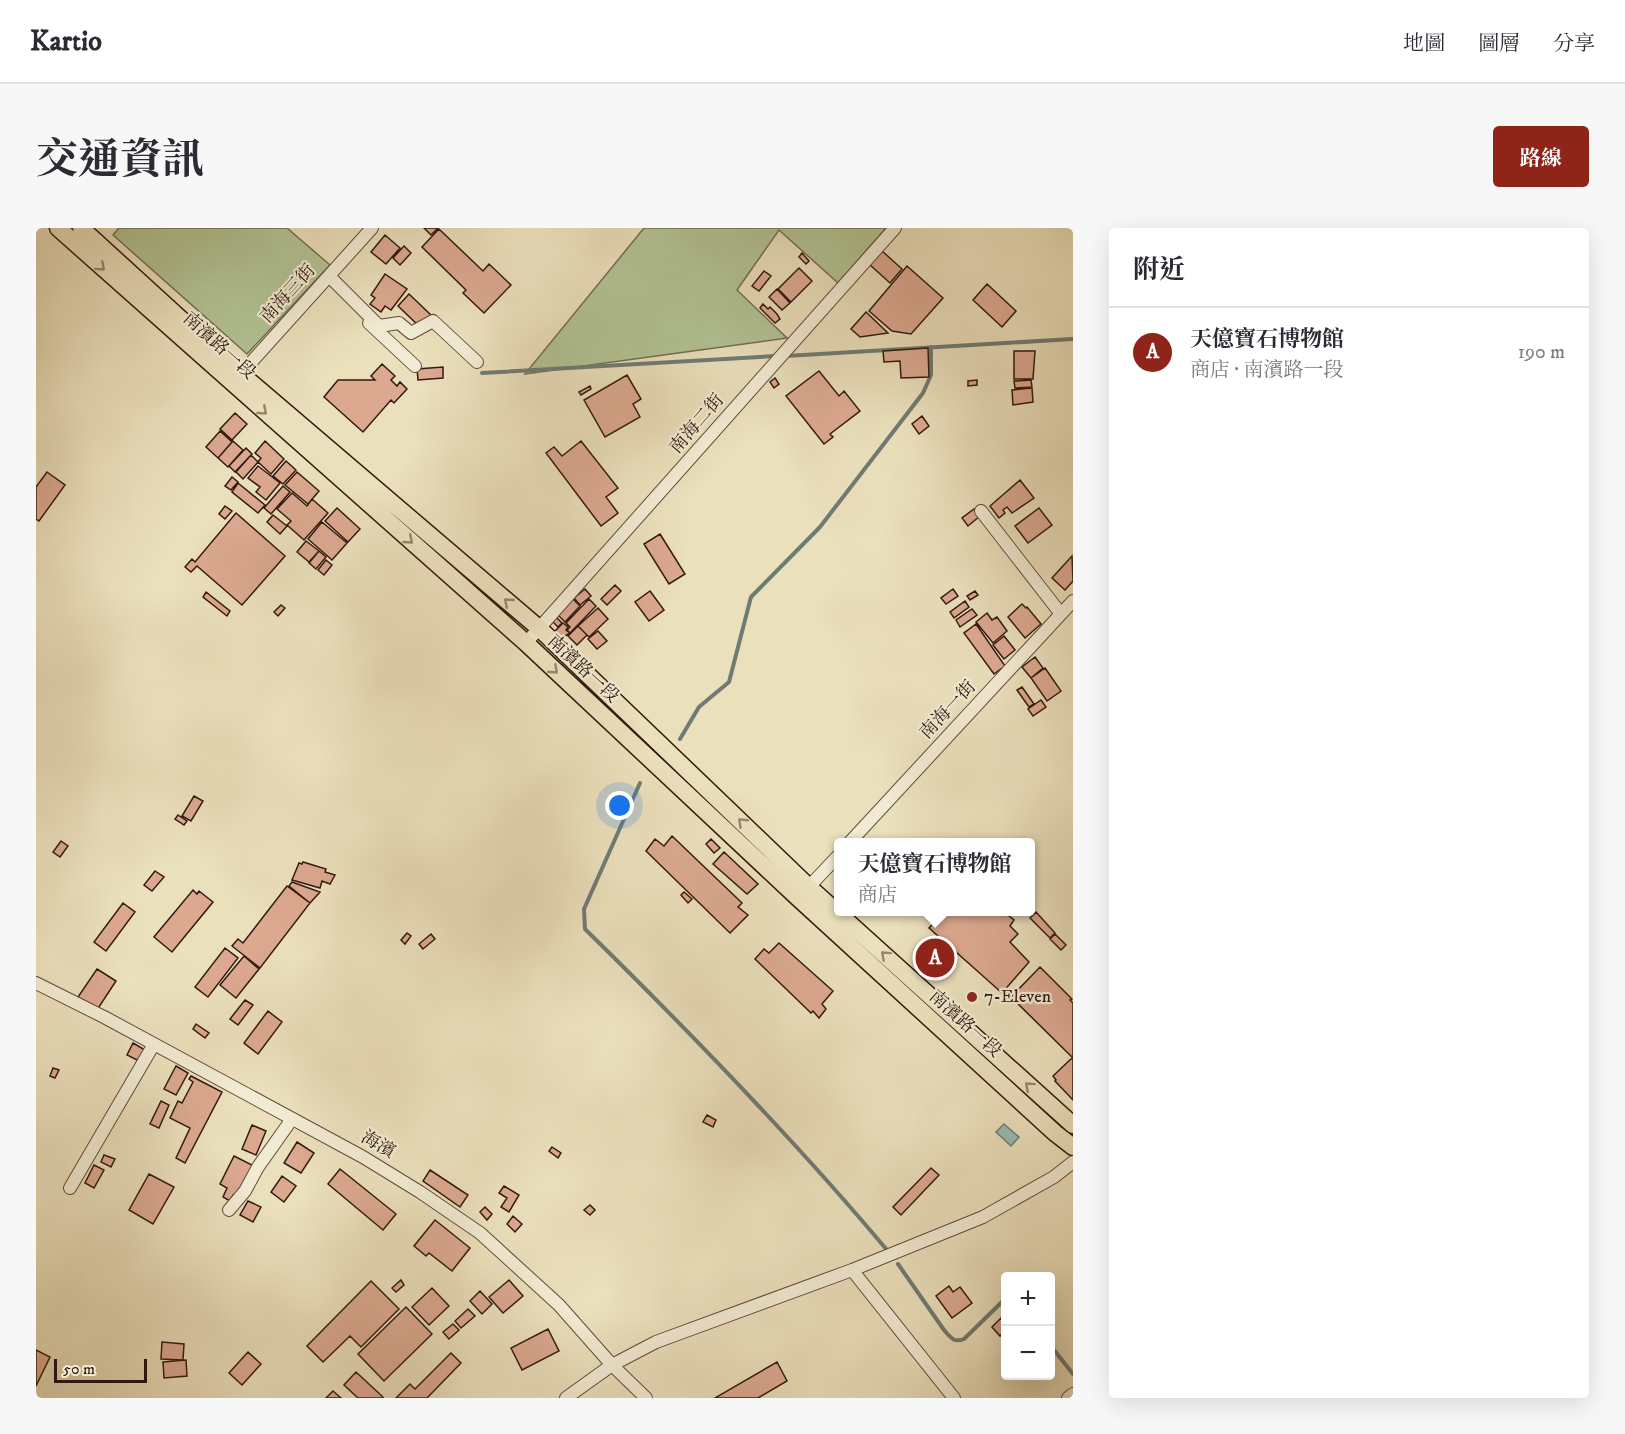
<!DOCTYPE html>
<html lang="zh-TW">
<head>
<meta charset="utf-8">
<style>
	body { margin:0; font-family:"IM FELL DW Pica","Noto Serif TC",serif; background:#f7f7f7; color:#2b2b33 }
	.controls { position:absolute; right:18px; bottom:18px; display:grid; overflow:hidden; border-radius:6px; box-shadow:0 6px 24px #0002 }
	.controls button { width:54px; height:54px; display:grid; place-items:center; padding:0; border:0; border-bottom:2px solid #e1e1e2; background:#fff; color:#2b2b33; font:30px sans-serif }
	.scale { position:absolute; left:18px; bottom:15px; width:93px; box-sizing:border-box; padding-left:6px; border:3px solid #32190f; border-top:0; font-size:16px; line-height:21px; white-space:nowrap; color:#32190f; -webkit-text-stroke:4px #f2ebd3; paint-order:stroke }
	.you { position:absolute; left:584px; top:578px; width:21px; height:21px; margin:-15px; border:4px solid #fff; border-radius:50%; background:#1a73e8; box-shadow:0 0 0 9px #1a73e833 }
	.badge { display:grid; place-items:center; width:39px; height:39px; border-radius:50%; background:#8f2418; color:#fff; font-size:20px; font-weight:700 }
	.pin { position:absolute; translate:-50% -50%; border:3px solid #fff; box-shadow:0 2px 6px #0006 }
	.popup { position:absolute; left:798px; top:610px; width:201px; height:78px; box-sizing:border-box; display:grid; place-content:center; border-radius:6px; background:#fff; filter:drop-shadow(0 2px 4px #0005); font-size:20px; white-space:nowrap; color:#7c7c81 }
	.popup b { font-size:22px; color:#2b2b33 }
	.popup::after { content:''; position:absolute; left:50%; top:100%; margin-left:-12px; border:12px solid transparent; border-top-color:#fff }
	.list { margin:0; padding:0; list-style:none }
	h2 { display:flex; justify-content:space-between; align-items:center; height:78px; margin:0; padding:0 24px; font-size:26px }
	h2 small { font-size:20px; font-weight:400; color:#7c7c81 }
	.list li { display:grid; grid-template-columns:39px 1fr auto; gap:18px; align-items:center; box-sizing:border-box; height:90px; padding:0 24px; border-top:2px solid #e1e1e2 }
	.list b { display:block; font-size:22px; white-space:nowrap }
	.list p { margin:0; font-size:20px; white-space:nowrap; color:#7c7c81 }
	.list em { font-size:20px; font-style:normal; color:#7c7c81 }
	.map { position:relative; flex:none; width:1037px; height:1170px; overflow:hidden; border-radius:6px }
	header { display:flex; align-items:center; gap:36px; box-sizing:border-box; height:84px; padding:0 30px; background:#fff; border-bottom:2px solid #e1e1e2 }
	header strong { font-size:28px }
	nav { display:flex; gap:33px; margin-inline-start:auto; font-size:21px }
	.intro { display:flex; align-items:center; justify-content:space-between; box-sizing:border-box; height:144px; padding:0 36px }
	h1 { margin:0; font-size:42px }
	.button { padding:15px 27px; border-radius:6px; background:#8f2418; color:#fff; font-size:21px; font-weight:700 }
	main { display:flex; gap:36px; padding:0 36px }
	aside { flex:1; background:#fff; border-radius:6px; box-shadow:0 6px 24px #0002 }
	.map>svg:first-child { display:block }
	.green { fill:#b2c394; stroke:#726e52; stroke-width:1.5 }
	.water { fill:#99bcb7; stroke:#707b74; stroke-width:1.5 }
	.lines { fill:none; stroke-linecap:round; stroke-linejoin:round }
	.stream { stroke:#707b74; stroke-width:4 }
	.building { fill:#dca990; stroke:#32190f; stroke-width:1.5 }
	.minor-casing { stroke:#604b3a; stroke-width:14 }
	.major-casing { stroke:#32190f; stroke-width:19 }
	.minor { stroke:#f2ebd3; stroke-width:12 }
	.major { stroke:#ebe0bc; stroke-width:16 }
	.oneway { stroke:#98866e }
	.poi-dot { fill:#8f2418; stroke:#f2ebd3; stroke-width:2 }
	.labels { text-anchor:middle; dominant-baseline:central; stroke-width:4.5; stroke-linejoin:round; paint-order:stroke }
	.street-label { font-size:18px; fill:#32190f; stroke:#f2ebd3 }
	.poi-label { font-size:18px; fill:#32190f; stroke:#f2ebd3; text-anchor:start }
</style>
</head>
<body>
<header>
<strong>Kartio</strong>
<nav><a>地圖</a><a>圖層</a><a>分享</a></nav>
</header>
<div class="intro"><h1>交通資訊</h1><a class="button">路線</a></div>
<main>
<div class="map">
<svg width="1037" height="1170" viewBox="0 0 1037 1170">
	<rect width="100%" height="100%" fill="#ebe0bc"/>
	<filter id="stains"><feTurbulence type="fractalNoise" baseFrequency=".00333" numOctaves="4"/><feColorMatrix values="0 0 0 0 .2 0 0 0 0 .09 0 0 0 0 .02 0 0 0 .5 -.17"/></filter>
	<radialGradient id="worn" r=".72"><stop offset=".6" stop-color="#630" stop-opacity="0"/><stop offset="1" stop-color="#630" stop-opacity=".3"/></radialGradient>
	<path class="green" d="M83,0H251L294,37L211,126L77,7Z
		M608,0H850L802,55L743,2L701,62L751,110L489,146Z"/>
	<path class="water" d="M968,896L983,909L975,918L960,904Z"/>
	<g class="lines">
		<path class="stream" d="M750,128L1037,111
			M446,145L740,128
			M644,511L663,479L693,454L715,369L784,299L887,165L895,147V119
			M604,555L548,681L549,701C654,804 757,910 851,1022
			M862,1036L908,1102C915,1110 918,1115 928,1111L969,1071
			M1014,1117L1037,1146"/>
	</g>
	<path class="building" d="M388,0H402L395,7Z
		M403,1L447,43L453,36L475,57L448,85L427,65L430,62L386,19Z
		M349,7L364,20L350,36L335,24Z
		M368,18L375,25L364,37L357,30Z
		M845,22L866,41L854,55L833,36Z
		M766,25L773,33L770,36L763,29Z
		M871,38L907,70L875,106L856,103L833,83Z
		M763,40L776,53L755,74L742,61Z
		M728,43L735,48L723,63L716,58Z
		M349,46L371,61L355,82L349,78L345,84L334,76L339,70L335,67Z
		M951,56L980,83L966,99L937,72Z
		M741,61L754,75L746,82L733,69Z
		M373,66L396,88L385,100L362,78Z
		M727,76L732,81L734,79L741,86L744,91L739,95L724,80Z
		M830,84L852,105L824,109L815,101Z
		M892,120L893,149L865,150L864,133L848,134L847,123Z
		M978,123H999L997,151H978Z
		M346,136L359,148L355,152L361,158L364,154L371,161L358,175L355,172L327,204L288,169L302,152H339L335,148Z
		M407,139V150L382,152L381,141Z
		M783,143L803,168L808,163L824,183L794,206L797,209L788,216L750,168Z
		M591,147L605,171L597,176L604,189L569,209L548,172Z
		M739,150L743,156L738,160L734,154Z
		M941,152V157L932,158V153Z
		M995,152L996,159L979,160L978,153Z
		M554,158L555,161L545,167L543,164Z
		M996,160L997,174L977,177L976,162Z
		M199,185L211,196L196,212L184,201Z
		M886,188L893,198L883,206L876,196Z
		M184,203L196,214L182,230L170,219Z
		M197,213L207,222L192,239L182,230Z
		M229,213L248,231L235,246L222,234L225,230L219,225Z
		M545,213L582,260L570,269L582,285L565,298L510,225L518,219L526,228Z
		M210,220L216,226L199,244L193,238Z
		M215,227L222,234L207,251L200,244Z
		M250,233L260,242L247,256L237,248Z
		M222,238L244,255L230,272L220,264L224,259L212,250Z
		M11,244L29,257L3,293L0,291V259Z
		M261,244L283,263L272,276L249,257Z
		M196,249L202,254L195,262L189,258Z
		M984,252L998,270L976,285L971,279L967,282L969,285L963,290L954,278Z
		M202,255L229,277L222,285L196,264Z
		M247,258L254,264L235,286L228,280Z
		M256,265L271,278L276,271L292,285L268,312L251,297L255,293L241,281Z
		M189,278L196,283L189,291L183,286Z
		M301,280L324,301L312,314L289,293Z
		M1003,280L1016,297L992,315L979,298Z
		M938,281L944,288L932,298L926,290Z
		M200,285L249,328L206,377L161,338L155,344L149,339L156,331L159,334Z
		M237,287L251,298L244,306L231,294Z
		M286,294L311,315L296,332L272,311Z
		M624,306L649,346L633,356L608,316Z
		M270,313L283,323L273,334L261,324Z
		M283,323L290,329L280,341L273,335Z
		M1036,328L1037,353L1029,362L1016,350Z
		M290,332L296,337L288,347L282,342Z
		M579,357L585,363L571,377L565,371Z
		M549,361L555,368L544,377L538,370Z
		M917,361L922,368L910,376L905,370Z
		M614,363L628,382L613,393L599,374Z
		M939,363L942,367L934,372L931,368Z
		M170,364L194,383L191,388L167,369Z
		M536,370L544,378L529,394L521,386Z
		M553,371L560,378L534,405L531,402L534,399L530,395Z
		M929,373L933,379L918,390L914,384Z
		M986,376L990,380L991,379L1005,396L989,410L972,389Z
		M245,377L249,380L242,388L238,384Z
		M562,380L572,391L553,409L542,398Z
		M936,381L941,387L924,399L920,392Z
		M951,385L956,392L961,389L971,403L957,415L940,394Z
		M519,388L526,395L522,399L515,392Z
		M527,395L532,399L530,402L534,405L526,410L519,403Z
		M940,396L969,438L958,446L928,405Z
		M542,398L551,407L541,417L532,408Z
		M562,403L571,413L561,421L552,411Z
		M968,408L979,422L968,431L957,417Z
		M999,429L1007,440L995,450L986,439Z
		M1009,440L1025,463L1011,473L995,450Z
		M986,459L998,476L993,479L981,462Z
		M1005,472L1010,479L997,488L992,481Z
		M158,568L167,573L155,593L146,588Z
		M142,587L151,593L148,597L139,591Z
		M636,608L706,675L702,679L712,687L694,705L610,623L619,611L628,618Z
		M675,611L684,620L678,625L670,616Z
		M25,613L32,618L24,629L17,624Z
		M688,624L722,656L711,666L677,636Z
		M267,634L290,641L289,644L299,647L294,656L286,653L284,660L256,652L263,635L266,636Z
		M119,643L128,649L116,663L108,657Z
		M256,654L284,664L274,675L253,658Z
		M251,658L274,675L224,740L196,718L202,711L207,715Z
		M157,662L161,666L163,663L177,674L136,724L118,709Z
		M648,664L656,671L652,675L645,667Z
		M87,675L99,684L70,723L58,714Z
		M884,684H905L894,694Z
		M908,684H968L978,692L974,698L982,706L974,714L993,734L966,765L893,700Z
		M1000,684L1019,705L1014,710L994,690Z
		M371,705L375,708L369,716L365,712Z
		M395,706L399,711L387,721L383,716Z
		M1019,706L1030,717L1025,722L1014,711Z
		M743,715L797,763L786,776L790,781L783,790L777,783L775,785L719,731L728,721L733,725Z
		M189,720L202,730L172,769L159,759Z
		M208,728L223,741L200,770L184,757Z
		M1004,739L1036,771L1034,772L1037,775V830L975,769Z
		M61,741L80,753L61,782L42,769Z
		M209,772L217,777L202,797L194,791Z
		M232,783L246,794L222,826L208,815Z
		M160,796L173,805L169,810L157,801Z
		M97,815L109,822L103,833L91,827Z
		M1036,830L1037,831V872L1019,853L1020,852L1017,848Z
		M140,838L152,845L140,867L128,861Z
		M17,840L23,842L19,850L14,848Z
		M155,848L186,864L149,935L140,930L154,900L134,890L142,873L146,875L157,854L153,851Z
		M125,873L133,877L123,900L114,896Z
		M671,887L680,892L677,899L667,894Z
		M216,897L230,903L220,927L206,921Z
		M261,914L278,925L265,945L248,935Z
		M516,919L525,925L522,930L513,923Z
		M68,927L79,931L75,939L65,934Z
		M198,928L218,938L202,970L197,967L194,973L187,969L191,960L184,956Z
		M58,937L68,942L58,960L49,955Z
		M895,940L903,947L865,987L857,979Z
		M304,941L360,986L347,1002L292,956Z
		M394,942L432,967L424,979L387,953Z
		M113,946L138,959L117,996L93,982Z
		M246,948L260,958L248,974L235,964Z
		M468,958L483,967L473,984L465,979L471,970L463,965Z
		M212,973L225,979L217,994L204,987Z
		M554,977L559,982L554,987L548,982Z
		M449,979L456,986L451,992L444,984Z
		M477,988L486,996L479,1004L471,996Z
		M399,992L434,1020L416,1043L393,1025L390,1028L378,1018Z
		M365,1052L368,1057L360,1064L356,1060Z
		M473,1052L487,1068L467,1085L453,1069Z
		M335,1053L363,1081L325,1119L314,1108L287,1134L271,1118Z
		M913,1058L917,1064L924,1059L936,1075L916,1090L900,1068Z
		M396,1060L413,1078L393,1097L376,1079Z
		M444,1063L456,1076L446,1086L434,1073Z
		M370,1079L396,1106L348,1153L322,1126Z
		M432,1081L439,1088L425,1100L419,1093Z
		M965,1090L969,1095V1102L964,1108L956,1099Z
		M417,1096L423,1102L413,1111L407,1104Z
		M512,1101L523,1123L486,1142L475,1120Z
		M126,1114L148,1116L147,1132L125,1131Z
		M0,1122L14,1129L0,1158Z
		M212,1124L225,1136L206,1157L193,1145Z
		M415,1125L425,1135L391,1170H360L374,1156L379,1161Z
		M150,1132L151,1148L128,1150L127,1134Z
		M741,1134L751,1153L722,1170H679Z
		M320,1144L347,1169V1170H322L308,1157Z
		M297,1163L305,1170H290Z"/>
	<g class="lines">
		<g class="minor-casing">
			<path id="minor" d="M293,48L343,98L363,95L375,105L397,93L441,134
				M333,95L379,138
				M201,150L336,0
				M945,283L1025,386
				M490,415L859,0
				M814,614L1037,373
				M767,665L803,627
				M0,755L68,789L327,929L384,964L444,1005L523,1077L576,1137L610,1170
				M34,960L118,816
				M193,982L209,963L222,939L256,891
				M816,1042L918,1170
				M530,1170L576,1137L620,1114L816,1042L947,989L1018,949L1037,934
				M1032,1170L1037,1166"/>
		</g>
		<g class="major-casing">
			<path id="major" d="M22,0L490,415L762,670L1019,905L1037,919
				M45,0L205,146L504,401L773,659L1037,897"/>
		</g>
		<use href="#minor" class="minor"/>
		<use href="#major" class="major"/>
	</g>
	<defs><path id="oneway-chevron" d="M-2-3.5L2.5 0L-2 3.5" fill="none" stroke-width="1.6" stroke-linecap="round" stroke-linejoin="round" transform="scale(1.5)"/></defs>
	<g class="oneway">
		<use href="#oneway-chevron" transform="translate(65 39) rotate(42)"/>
		<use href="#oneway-chevron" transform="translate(227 183) rotate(41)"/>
		<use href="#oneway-chevron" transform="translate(373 312) rotate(41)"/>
		<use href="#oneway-chevron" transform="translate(472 374) rotate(-139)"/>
		<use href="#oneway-chevron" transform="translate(518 442) rotate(43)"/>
		<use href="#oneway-chevron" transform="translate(706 594) rotate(-136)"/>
		<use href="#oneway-chevron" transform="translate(849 727) rotate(-138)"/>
		<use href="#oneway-chevron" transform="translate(993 858) rotate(-138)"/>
	</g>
	<circle class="poi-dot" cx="936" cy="769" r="6"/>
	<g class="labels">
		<g class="street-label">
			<text transform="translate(252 66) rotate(-48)">南海三街</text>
			<text transform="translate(183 118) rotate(42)">南濱路一段</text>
			<text transform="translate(661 196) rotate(-49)">南海二街</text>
			<text transform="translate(547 441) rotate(43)">南濱路一段</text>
			<text transform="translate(912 482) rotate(-47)">南海一街</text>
			<text transform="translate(929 796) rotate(42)">南濱路一段</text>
			<text transform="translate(342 917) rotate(30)">海濱</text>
		</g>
		<g class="poi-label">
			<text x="948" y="769">7-Eleven</text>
		</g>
	</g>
	<rect width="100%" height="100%" filter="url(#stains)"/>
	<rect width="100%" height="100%" fill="url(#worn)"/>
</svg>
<div class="controls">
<button>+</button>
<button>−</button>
</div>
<div class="scale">50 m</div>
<div class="you"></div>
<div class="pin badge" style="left:899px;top:730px">A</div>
<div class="popup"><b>天億寶石博物館</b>商店</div>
</div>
<aside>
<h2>附近<small></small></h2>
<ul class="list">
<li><span class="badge">A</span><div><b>天億寶石博物館</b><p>商店 · 南濱路一段</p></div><em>190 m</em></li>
</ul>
</aside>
</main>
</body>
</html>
